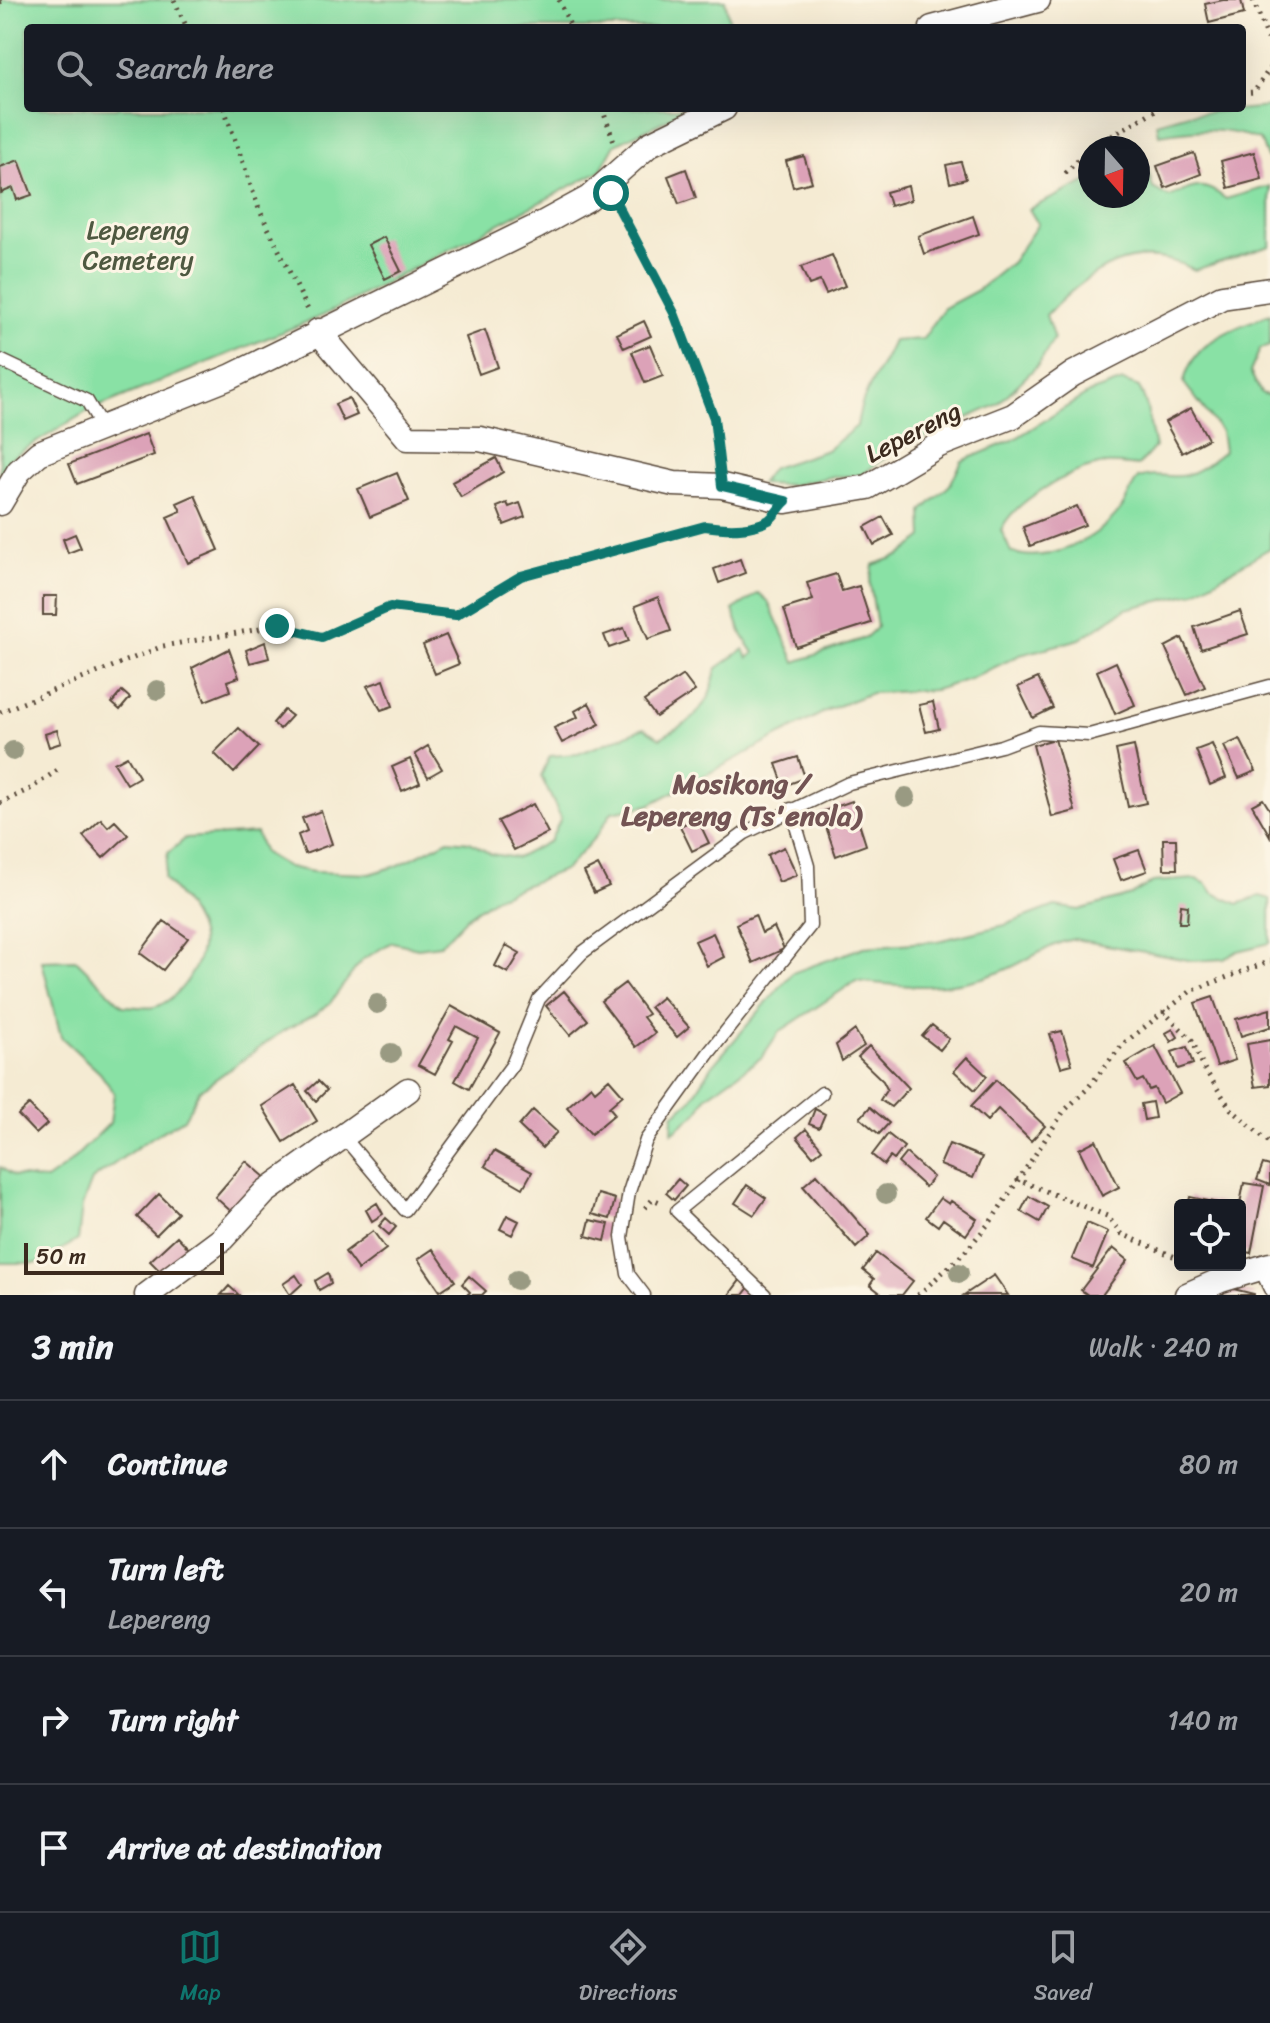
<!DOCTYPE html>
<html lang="en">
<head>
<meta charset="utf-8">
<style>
	body { margin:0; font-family:Sriracha,sans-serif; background:#242831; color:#f1f3f6 }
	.controls { position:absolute; right:24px; bottom:24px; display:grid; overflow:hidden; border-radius:8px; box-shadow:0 8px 32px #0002 }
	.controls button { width:72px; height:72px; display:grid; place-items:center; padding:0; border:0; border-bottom:2px solid #363941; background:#171b24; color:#f1f3f6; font:40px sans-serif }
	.compass { position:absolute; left:1078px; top:136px; width:72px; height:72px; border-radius:50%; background:#171b24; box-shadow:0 8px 32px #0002; rotate:160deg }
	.scale { position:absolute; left:24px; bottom:20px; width:200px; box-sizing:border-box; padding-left:8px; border:4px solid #3b2a1e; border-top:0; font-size:22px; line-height:28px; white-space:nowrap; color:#3b2a1e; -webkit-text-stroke:6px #fcf5e5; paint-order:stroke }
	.stop { position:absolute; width:24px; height:24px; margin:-18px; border:6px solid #0f766e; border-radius:50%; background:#fff }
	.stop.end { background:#0f766e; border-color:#fff; box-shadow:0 2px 8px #0008 }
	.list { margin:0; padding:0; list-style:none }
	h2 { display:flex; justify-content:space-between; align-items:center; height:104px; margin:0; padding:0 32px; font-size:34px }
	h2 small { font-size:26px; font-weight:400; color:#9ea1a6 }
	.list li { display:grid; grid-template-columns:52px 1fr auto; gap:24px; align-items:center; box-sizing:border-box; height:128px; padding:0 32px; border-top:2px solid #363941 }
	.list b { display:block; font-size:30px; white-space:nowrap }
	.list p { margin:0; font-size:26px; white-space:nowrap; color:#9ea1a6 }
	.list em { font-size:26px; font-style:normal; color:#9ea1a6 }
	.icon { flex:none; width:44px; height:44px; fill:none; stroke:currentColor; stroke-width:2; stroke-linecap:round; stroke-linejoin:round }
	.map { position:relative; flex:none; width:1270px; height:1295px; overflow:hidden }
	.search { position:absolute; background:#171b24; box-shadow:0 8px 32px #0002; left:24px; right:24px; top:24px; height:88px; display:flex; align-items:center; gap:20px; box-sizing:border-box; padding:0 28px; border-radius:8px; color:#9ea1a6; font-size:30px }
	.sheet { height:616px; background:#171b24 }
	nav { display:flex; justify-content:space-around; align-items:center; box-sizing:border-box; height:112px; border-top:2px solid #363941; background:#171b24; font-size:22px; color:#9ea1a6 }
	nav a { display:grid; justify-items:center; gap:4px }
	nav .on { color:#0f766e }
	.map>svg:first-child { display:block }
	.green { fill:#89e1a5; stroke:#628662; stroke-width:2 }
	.building { fill:#dca2b8 }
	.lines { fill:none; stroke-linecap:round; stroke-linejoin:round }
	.service-casing { stroke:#574739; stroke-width:15 }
	.minor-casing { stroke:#574739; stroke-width:27 }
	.path { stroke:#574739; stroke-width:5; stroke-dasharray:2 6; stroke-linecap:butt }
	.service { stroke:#fff; stroke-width:12 }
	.minor { stroke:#fff; stroke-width:24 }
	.tree { fill:#999a82 }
	.route { stroke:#0f766e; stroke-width:10 }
	.labels { text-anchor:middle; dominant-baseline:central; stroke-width:6; stroke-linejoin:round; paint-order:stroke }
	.park-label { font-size:26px; fill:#4e5840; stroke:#fcf5e5 }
	.street-label { font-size:26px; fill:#3b2a1e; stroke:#fcf5e5 }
	.neighbourhood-label { font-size:28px; font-weight:bold; fill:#735454; stroke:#fcf5e5 }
</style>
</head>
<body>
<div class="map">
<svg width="1270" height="1295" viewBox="0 0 1270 1295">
	<rect width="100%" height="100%" fill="#fcf5e5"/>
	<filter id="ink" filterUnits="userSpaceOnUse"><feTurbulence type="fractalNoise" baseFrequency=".0125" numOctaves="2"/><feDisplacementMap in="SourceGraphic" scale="16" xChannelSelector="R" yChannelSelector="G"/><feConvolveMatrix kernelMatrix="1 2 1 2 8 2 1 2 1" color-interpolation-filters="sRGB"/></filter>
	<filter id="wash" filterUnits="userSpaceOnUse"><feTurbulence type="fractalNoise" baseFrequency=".006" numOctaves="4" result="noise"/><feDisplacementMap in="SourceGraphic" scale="32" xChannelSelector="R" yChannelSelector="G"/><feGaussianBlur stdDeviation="1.8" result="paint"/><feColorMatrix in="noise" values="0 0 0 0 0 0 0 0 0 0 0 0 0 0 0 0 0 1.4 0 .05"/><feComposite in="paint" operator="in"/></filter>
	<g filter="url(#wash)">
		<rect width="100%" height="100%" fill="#f5ebd3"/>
		<path class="green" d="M0,0H725L731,28H28V108H692L615,144L600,171L324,315L88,411L9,459L0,481Z
			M1270,107V164L1260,140C1225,127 1196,129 1159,135L1157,123L1189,114Z
			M1138,156L1146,162L1153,188L1169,197C1196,186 1202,180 1226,199L1270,186V246L1195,270C1132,238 1091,271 1046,315L1054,339L1038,365L997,405L893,451L862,475L830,477L792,485L760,484L772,468L827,450L857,426C862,390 879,374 893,341L923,339L944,308L978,290L1012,262L1038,224L1029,209L1090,180V196H1138Z
			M1270,314V346L1260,349L1250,372L1261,393L1270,396V548L1193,593L1126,609L1080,639L1020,655L970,679L935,690L871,693L830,709L649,805L612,812L597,835L566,869L496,897L467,917L440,945L418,948L392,942L362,960L330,1003L314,1015L283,1031L199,1091L184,1119L146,1141L92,1180L82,1206L78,1240L38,1263H0V1167L14,1176L46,1180L66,1166L110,1123L114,1093L100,1073L61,1037L42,961L76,960L123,1006C132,1006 145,1009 154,1007C178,1002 205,961 201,938C197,916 179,895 164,879L168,853L186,838L256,833L264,853L288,867L313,872L370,874L399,865L448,840L470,842L491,854L517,858L550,841L561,818L541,776L550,756L578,754L644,728L660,738L691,720L708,699L717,668L744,649L748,658L754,653L741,633L733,610L759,593L768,601L795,662L865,638L877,627L870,583L873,565L901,555L923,537L922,511L950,485L962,461L1013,440L1089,393L1123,381L1139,387C1149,405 1149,426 1155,447L1138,466C1126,465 1111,462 1099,465C1067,472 1014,501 1001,530L1011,552C1047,565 1096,540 1119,511C1127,502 1130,489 1138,478C1152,474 1157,475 1170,476C1191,479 1209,463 1224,451L1221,431L1184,383C1192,340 1234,329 1270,314Z
			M1196,879L1207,884L1213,893L1238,904L1260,896L1270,899V943L1238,951L1224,959L1193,961L1074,939C1047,944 1026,963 1000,972C951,991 907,987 856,981L779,1032L762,1057L706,1097L698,1112L672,1133L673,1115L691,1100L713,1065L792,973L864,947L938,941L1005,925L1055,906L1079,910L1131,895L1153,882Z"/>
		<g id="blocks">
			<path class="building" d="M1223,0H1241L1244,14L1209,23L1205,4Z
				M1254,152L1262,179L1228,188L1221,161Z
				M1194,153L1201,174L1165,188L1157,166Z
				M804,156L812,182L793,187L786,161Z
				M19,160L32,195L17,200L13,188L1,193L0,167Z
				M961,162L966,179L950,183L946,165Z
				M686,169L696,198L679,204L668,176Z
				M908,186L911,200L890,206L886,192Z
				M973,216L979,234L924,254L918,236Z
				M384,237L401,271L385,279L368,245Z
				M832,255L845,286L826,294L820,281L809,285L801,267Z
				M644,321L651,336L624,348L617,334Z
				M485,330L498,367L479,374L466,337Z
				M650,345L663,376L645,383L632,352Z
				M349,398L357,415L343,421L335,404Z
				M1191,408L1208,439L1182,453L1165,422Z
				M146,434L154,455L77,484L69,464Z
				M496,458L503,472L461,497L452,482Z
				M397,473L409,501L370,517L358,489Z
				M195,495L219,550L188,563L167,517L181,511L177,503Z
				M507,503L509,507L520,503L525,517L504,525L497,507Z
				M1077,506L1085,525L1030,546L1023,527Z
				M883,517L893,535L874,545L865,527Z
				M75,534L81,548L68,553L63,539Z
				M740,559L745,573L719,583L714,569Z
				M836,574L842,591L859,586L871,623L796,647L784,609L813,600L807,583Z
				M43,596H57L56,615H43Z
				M658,597L671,631L648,639L635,606Z
				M1240,611L1248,634L1201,649L1194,627Z
				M624,628L629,641L609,648L604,635Z
				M446,635L459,664L435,674L423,645Z
				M1182,638L1205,687L1187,695L1165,647Z
				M265,642L269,658L250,663L246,650Z
				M229,649L239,677L227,681L230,691L205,701L192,668Z
				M1116,662L1135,705L1115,714L1097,671Z
				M683,675L695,691L656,717L644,701Z
				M1038,678L1053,708L1033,718L1018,687Z
				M384,680L393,706L381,710L367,686Z
				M122,691L130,698L120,710L112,703Z
				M933,702L939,729L926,732L919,705Z
				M589,703L600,724L562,743L554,728L578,717L575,711Z
				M284,710L292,716L280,729L273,723Z
				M239,728L259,747L234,773L214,753Z
				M57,730L61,743L49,747L45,734Z
				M1055,739L1075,811L1052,817L1033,745Z
				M1240,739L1256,771L1239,778L1224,746Z
				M1212,744L1226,778L1210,785L1196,750Z
				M428,746L442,769L428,777L415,754Z
				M1134,746L1146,803L1128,807L1116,750Z
				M127,756L139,777L127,784L114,763Z
				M798,757L805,778L784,786L776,764Z
				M410,759L420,783L402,791L392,767Z
				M1263,799L1270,810V836L1252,805Z
				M852,801L866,845L836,856L821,812Z
				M533,804L548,833L514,850L498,821Z
				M321,811L332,844L305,854L298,835L307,831L302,818Z
				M697,818L709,843L692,851L680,826Z
				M101,819L108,827L115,821L128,835L103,858L83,836Z
				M1163,839H1176L1177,869H1164Z
				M784,847L797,875L779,882L767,855Z
				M1139,850L1147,871L1121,880L1113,859Z
				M598,865L609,886L594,893L584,872Z
				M1181,905L1188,906L1187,923H1179Z
				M755,915L762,933L774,927L784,949L753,963L736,924Z
				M164,921L188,938L163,970L140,953Z
				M713,933L724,957L707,966L695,941Z
				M506,945L520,953L508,973L495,966Z
				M625,983L648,1014L643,1017L655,1033L636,1047L601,1001Z
				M564,991L588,1020L570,1035L546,1006Z
				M662,997L689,1027L677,1037L650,1007Z
				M1213,997L1235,1060L1217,1066L1195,1003Z
				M451,1006L500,1033L469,1089L455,1081L478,1038L456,1026L449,1039L453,1041L435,1074L418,1065Z
				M1270,1009V1027L1241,1036L1236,1019Z
				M932,1025L949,1039L940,1050L922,1036Z
				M1173,1029L1178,1037L1171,1042L1166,1033Z
				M855,1030L864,1046L842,1061L836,1045Z
				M1062,1031L1072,1064L1061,1067L1050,1034Z
				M1270,1040V1085L1255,1087L1247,1044Z
				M869,1046L909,1088L891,1107L880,1100L887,1089L883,1081L858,1057Z
				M1155,1046L1180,1093L1162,1103L1154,1088L1149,1090L1143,1079L1137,1082L1126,1063Z
				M1187,1047L1193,1064L1178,1069L1172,1052Z
				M967,1057L987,1076L975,1090L954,1071Z
				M609,1079L623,1095L609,1107L615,1114L591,1134L567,1107L591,1086L595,1091Z
				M996,1080L1045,1126L1031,1141L998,1109L987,1121L971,1106Z
				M318,1081L327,1090L316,1101L307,1091Z
				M295,1085L317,1121L284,1142L262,1106Z
				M1152,1102L1155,1118L1144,1120L1141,1104Z
				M29,1105L47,1124L36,1134L18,1115Z
				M870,1107L889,1123L879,1134L860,1118Z
				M815,1109L825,1114L819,1128L809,1124Z
				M533,1110L557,1132L542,1148L519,1126Z
				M806,1129L822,1149L813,1156L797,1137Z
				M888,1134L904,1147L894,1160L890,1157L884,1165L872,1155Z
				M1096,1140L1119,1187L1102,1196L1079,1149Z
				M949,1144L982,1157L973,1178L940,1165Z
				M494,1151L532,1172L523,1188L485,1166Z
				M906,1153L933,1177L925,1187L898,1163Z
				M246,1161L266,1178L234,1214L215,1197Z
				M1263,1164L1270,1166V1185L1257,1180Z
				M817,1174L870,1235L856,1248L803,1186Z
				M678,1179L686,1186L674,1200L666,1193Z
				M1244,1183L1264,1186L1251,1253L1240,1251V1204Z
				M747,1185L766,1198L754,1215L735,1203Z
				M159,1194L178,1213L156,1235L137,1217Z
				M598,1194L615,1199L610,1219L592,1214Z
				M1029,1196L1048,1207L1040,1222L1021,1211Z
				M1190,1197L1223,1204V1205H1188Z
				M940,1198L949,1204L951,1201L977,1219L966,1235L943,1219L938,1226L926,1217Z
				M377,1203L383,1214L372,1221L366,1210Z
				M507,1215L519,1221L512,1235L500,1229Z
				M386,1218L396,1227L389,1235L379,1226Z
				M590,1220L609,1224L605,1241L586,1236Z
				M1087,1223L1108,1232L1093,1268L1072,1259Z
				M373,1231L386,1249L358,1270L345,1252Z
				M177,1236L190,1250L163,1274L150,1261Z
				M1113,1248L1128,1260L1102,1295H1088L1081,1290Z
				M433,1249L455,1281L440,1291L418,1259Z
				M876,1253L913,1281L902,1295H883L870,1285L874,1279L863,1270Z
				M328,1273L331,1283L319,1290L315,1281Z
				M296,1275L302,1284L290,1295L283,1284Z
				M994,1275L1008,1295H964Z
				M469,1276L486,1291L482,1295H467L470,1292L462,1284Z
				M741,1279L750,1286L743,1295H729Z
				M229,1286L239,1295H221Z
				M1225,1287L1254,1294V1295H1223Z"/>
		</g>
	</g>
	<g filter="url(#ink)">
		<use href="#blocks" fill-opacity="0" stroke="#574739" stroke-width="2"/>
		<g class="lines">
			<g class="service-casing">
				<path id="service" d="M0,360L87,401L103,428
					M342,1135L405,1210L512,1065L539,999L582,953L745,833L849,783L1001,746L1039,732L1089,735L1270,686
					M1260,1268L1270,1289
					M644,1295L628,1274L622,1237L629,1192L646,1140L708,1054L810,926L808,866L791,809
					M765,1295L677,1211L822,1093"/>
			</g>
			<g class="minor-casing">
				<path id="minor" d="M932,28L1038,0
					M318,331L408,438L480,439L674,484L722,486L786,501L868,487L939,445L1013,416L1073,374L1222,297L1270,290
					M0,503L19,471L39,453L230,377L536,227L589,198L650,144L724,108
					M147,1295L222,1239L265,1192L408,1090
					M1187,1295L1221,1280L1270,1265"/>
			</g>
			<path class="path" d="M174,0L187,28
				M559,0L571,28
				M1253,0L1270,44
				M0,2L7,0
				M1242,93L1254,92L1270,68
				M224,108L259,209L309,312
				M602,108L615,144
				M1091,148L1159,108
				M1065,173L1090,149
				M617,205L674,313L714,418L719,461
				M0,712L163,646L277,626L322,637L390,607L456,615L521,576L705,526L729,529L762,522
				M0,803L30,789L59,769
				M1163,1011L1192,1040L1205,1070L1231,1109L1270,1143
				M1016,1179L1107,1216L1122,1234L1180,1259
				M645,1208L653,1199L662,1203
				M918,1295L964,1253L991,1221L1064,1111L1087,1089L1123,1044L1191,991L1270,961"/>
			<use href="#service" class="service"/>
			<use href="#minor" class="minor"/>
		</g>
		<g class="tree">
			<circle cx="157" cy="690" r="10"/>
			<circle cx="13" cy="751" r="10"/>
			<circle cx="906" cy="797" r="10"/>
			<circle cx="377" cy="1004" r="10"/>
			<circle cx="391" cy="1053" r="10"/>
			<circle cx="886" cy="1194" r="10"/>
			<circle cx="959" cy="1273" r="10"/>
			<circle cx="517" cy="1280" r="10"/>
		</g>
	</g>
	<g class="lines" filter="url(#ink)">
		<path class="route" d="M277,626L322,637L390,607L456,615L521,576L705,526C725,529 750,531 769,520C775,516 780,506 786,501L722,486L714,418L674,313L611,193"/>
	</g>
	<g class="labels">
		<g class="park-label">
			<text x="138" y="230">Lepereng<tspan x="138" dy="30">Cemetery</tspan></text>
		</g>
		<g class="street-label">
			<text transform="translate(913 432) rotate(-27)">Lepereng</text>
		</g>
		<g class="neighbourhood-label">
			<text x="741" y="783">Mosikong /<tspan x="741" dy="32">Lepereng (Ts'enola)</tspan></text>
		</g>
	</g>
</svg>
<div class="controls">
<button><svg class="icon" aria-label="locate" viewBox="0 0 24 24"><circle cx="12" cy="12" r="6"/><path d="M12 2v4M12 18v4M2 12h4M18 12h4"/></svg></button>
</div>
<svg class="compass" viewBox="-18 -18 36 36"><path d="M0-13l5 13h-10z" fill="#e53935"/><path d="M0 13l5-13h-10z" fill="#9ea1a6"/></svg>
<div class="scale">50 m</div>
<div class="stop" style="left:611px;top:193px"></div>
<div class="stop end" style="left:277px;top:626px"></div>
<div class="search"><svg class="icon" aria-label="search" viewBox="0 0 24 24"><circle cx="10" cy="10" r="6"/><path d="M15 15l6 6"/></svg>Search here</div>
</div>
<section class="sheet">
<h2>3 min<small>Walk · 240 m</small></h2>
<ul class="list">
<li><svg class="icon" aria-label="ahead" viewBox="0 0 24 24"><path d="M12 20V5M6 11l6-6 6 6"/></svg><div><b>Continue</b></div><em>80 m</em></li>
<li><svg class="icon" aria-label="left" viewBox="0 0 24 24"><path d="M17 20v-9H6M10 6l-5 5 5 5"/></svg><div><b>Turn left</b><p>Lepereng</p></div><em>20 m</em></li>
<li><svg class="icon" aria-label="right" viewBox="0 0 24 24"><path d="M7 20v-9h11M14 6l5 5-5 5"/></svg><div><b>Turn right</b></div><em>140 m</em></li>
<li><svg class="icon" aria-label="arrive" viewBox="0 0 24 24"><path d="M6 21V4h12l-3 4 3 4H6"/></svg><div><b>Arrive at destination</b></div></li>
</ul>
</section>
<nav>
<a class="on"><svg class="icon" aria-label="map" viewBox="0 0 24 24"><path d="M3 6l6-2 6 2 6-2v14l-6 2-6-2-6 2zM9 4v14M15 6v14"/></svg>Map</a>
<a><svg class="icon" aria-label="directions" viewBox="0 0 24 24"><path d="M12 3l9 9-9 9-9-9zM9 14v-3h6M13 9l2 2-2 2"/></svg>Directions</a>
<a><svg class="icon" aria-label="saved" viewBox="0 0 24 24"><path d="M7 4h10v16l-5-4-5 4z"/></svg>Saved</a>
</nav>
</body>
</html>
